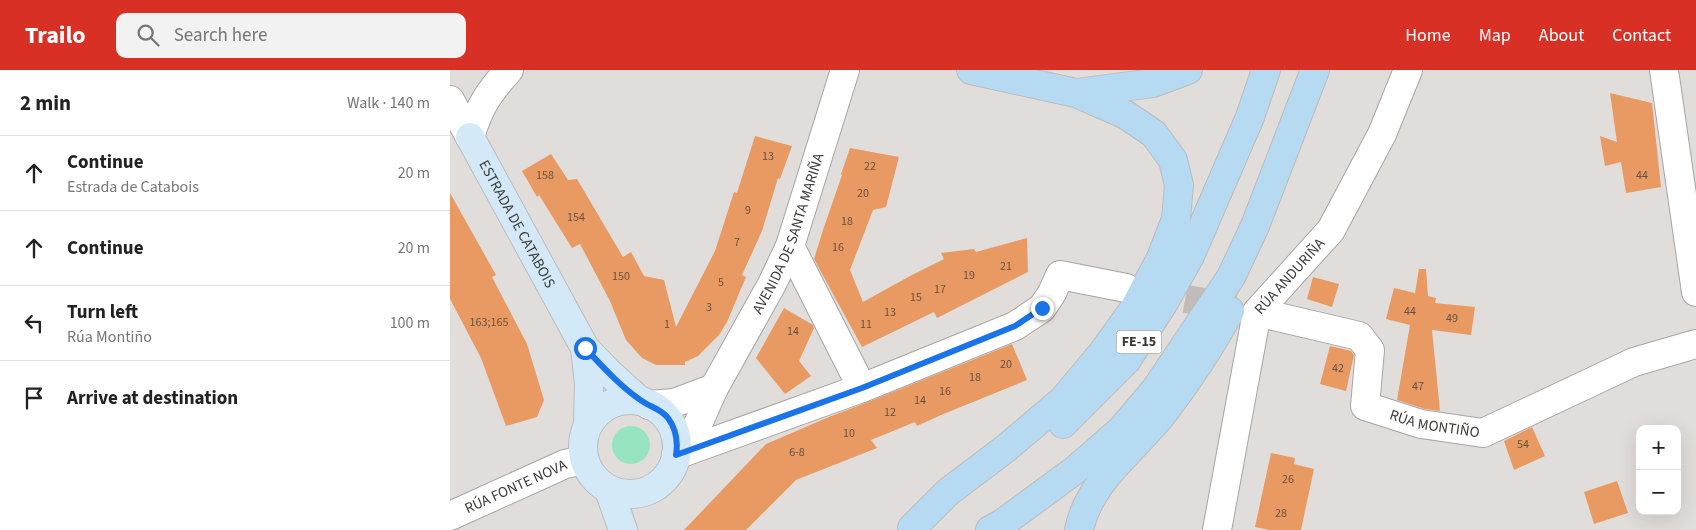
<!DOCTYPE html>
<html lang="en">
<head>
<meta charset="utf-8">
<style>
	body { margin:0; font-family:"Source Sans 3",sans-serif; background:#f2f2f2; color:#222 }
	.controls { position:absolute; right:15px; bottom:15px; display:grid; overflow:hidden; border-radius:10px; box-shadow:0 5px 20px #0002 }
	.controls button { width:45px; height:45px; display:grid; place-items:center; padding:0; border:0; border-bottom:1px solid #e0e0e0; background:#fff; color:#222; font:25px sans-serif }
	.stop { position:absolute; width:15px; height:15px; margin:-11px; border:4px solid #1a73e8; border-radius:50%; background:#fff }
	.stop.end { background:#1a73e8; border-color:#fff; box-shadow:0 1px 5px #0008 }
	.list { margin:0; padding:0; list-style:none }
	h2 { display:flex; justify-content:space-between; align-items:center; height:65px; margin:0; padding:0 20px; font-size:21px }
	h2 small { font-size:16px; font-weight:400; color:#767676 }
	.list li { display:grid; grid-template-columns:32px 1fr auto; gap:15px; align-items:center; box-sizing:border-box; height:75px; padding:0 20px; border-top:1px solid #e0e0e0 }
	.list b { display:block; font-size:19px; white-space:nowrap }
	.list p { margin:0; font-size:16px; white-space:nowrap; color:#767676 }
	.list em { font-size:16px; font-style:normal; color:#767676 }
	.icon { flex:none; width:28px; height:28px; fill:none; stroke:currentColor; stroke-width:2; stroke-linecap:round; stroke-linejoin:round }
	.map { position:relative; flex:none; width:1246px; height:460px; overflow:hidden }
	header { display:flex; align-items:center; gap:30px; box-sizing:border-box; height:70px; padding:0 25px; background:#d93025; color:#fff }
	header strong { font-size:24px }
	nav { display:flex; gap:28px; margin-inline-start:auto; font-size:18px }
	.search { width:350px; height:45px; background:#f2f2f2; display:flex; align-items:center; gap:12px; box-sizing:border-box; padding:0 18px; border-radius:10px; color:#767676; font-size:19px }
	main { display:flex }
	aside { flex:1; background:#fff }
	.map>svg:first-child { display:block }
	.green { fill:#97e4c0 }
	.building { fill:#e89a62 }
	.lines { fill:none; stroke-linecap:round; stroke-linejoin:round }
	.minor-tunnel { stroke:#c0bcbb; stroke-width:28; stroke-dasharray:28 14; stroke-linecap:butt }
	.minor-casing { stroke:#a8a4a2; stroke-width:30 }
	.major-casing { stroke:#bcbcbc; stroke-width:30 }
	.highway-casing { stroke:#bcbcbc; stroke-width:30 }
	.minor { stroke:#fff; stroke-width:28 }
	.major { stroke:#d3e9f7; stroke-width:28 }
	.highway { stroke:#b6daf2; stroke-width:28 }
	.route { stroke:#1a73e8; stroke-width:6 }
	.labels { text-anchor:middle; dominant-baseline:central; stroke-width:5; stroke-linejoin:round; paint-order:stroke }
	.number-label { font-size:12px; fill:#665243 }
	.shield { fill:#fff; stroke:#767574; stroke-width:1 }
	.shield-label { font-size:14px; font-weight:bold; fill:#3b3a39 }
	.street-label { font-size:15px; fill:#3b3a39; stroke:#fff }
</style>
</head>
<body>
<header>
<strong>Trailo</strong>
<div class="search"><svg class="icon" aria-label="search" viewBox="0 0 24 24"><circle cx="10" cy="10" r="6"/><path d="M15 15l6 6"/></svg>Search here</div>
<nav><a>Home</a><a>Map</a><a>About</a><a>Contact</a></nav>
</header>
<main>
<aside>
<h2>2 min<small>Walk · 140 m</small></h2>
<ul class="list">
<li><svg class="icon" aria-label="ahead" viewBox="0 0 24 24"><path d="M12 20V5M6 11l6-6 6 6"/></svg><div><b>Continue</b><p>Estrada de Catabois</p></div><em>20 m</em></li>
<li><svg class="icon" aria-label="ahead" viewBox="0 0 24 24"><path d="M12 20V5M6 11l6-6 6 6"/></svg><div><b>Continue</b></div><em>20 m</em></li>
<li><svg class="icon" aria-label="left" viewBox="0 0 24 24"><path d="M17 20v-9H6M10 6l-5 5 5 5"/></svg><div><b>Turn left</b><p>Rúa Montiño</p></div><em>100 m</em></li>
<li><svg class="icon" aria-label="arrive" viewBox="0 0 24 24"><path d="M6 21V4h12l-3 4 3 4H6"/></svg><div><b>Arrive at destination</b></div></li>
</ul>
</aside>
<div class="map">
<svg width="1246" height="460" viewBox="0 0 1246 460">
	<rect width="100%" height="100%" fill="#e1dddb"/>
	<path class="green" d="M162 375a19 19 0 1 1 38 0a19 19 0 1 1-38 0Z"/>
	<path class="building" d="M1160,23L1202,33L1211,117L1176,123L1171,92L1155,96L1150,66L1167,72Z
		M305,66L342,76L330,109L328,108L312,161L292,205L296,207L277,252L269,265L248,286L235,292V295H206L192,288L176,270L160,231L130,174L122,178L89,125L87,127L72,101L101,84L118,110L127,109L173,187L181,182L194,206L214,210L226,257L265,181L284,122L287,123Z
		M400,78L449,87L436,137L423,140L400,200L413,232L460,206L494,189L491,183L524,179L526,182L577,168L578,202L487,248L484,242L412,277L364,189L373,160L392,105L391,104Z
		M0,123L46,205L42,207L77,274L94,330L87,347L56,356L31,288L0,229Z
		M969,199H976L978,226L986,228L985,233L1025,237L1021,265L982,260L990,341L975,339L947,330L960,255L936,249L944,218L965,223Z
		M863,207L889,214L882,237L857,229Z
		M334,238L363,255L364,258L349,291L361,306L335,324L306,288Z
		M562,274L577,310L491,345L467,356L465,352L421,370L427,378L346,410L296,460H234L316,374L379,347L418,332Z
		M880,276L901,281L904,285L896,321L870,314Z
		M1082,357L1095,386L1064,400L1054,371Z
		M821,383L845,388L844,394L864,399L851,460H820L805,457Z
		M1167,411L1178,443L1144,454L1134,422Z"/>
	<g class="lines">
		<path class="minor-tunnel" d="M694,221L785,238"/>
		<g class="minor-casing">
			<g id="minor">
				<path d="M1214,0L1246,222"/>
				<path d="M0,30L20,67"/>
				<path d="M20,67C29,37 38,23 59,0"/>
				<path d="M340,176L412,318"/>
				<path id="s1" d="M807,242L909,266L920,280L915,336L971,354L1033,363L1184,292L1246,274"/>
				<path d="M199,335L224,333L264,318"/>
				<path id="s2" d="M227,381L239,369L248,354L264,318L322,214L340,176L395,0"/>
				<path d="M226,385L412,318L565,256L592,238L602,223L610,205L676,218"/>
				<path id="s3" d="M0,446L115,394L134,390"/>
				<path id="s4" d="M767,460L807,242L881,160L932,64L958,0"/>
			</g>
		</g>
		<g class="major-casing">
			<g id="major">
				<path id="s5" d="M20,67L135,278L157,301L190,331"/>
				<path d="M135,278L139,314L138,353"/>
				<circle cx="180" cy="377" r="47"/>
				<path d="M159,420L173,460"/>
			</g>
		</g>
		<g class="highway-casing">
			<path id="highway" d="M627,23L703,13L738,0
				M613,354L676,291L713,234L740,186L800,47L816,0
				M462,458L498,422L555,379L613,330L653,282L684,239L711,188L726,149L729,115L723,90L704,64L676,45L626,23L521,0
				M540,460L553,453L625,400L671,360L705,320L781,207L805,156L865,0
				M629,460C639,410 686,379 715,341C739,309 761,276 780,241"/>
		</g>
		<use href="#minor" class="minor"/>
		<use href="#major" class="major"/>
		<use href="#highway" class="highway"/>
	</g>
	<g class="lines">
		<path class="route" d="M135,278C152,296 169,315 189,329C199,337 210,338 218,348C226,359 228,373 226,385L412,318L565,256L592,238"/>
	</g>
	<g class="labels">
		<g class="number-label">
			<text x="318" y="86">13</text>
			<text x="420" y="96">22</text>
			<text x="95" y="105">158</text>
			<text x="1192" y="105">44</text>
			<text x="413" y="123">20</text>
			<text x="298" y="140">9</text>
			<text x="126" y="147">154</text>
			<text x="397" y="151">18</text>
			<text x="287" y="172">7</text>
			<text x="388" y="177">16</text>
			<text x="556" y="196">21</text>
			<text x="519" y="205">19</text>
			<text x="171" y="206">150</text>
			<text x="271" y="212">5</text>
			<text x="490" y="219">17</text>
			<text x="466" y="227">15</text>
			<text x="259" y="237">3</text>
			<text x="960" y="241">44</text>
			<text x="440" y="242">13</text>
			<text x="1002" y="248">49</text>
			<text x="39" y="252">163;165</text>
			<text x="217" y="254">1</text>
			<text x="416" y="254">11</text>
			<text x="343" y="261">14</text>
			<text x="556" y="294">20</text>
			<text x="888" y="298">42</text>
			<text x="525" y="307">18</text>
			<text x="968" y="316">47</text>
			<text x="495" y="321">16</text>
			<text x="470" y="330">14</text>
			<text x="440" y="342">12</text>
			<text x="399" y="363">10</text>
			<text x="1073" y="374">54</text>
			<text x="347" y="382">6-8</text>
			<text x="838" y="409">26</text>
			<text x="831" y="443">28</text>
		</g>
		<rect class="shield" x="666.5" y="260.5" width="45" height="23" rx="4"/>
		<g class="shield-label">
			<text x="689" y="272">FE-15</text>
		</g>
		<g class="street-label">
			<text stroke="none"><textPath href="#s5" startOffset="99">ESTRADA DE CATABOIS</textPath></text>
			<text stroke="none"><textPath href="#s2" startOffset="246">AVENIDA DE SANTA MARIÑA</textPath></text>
			<text stroke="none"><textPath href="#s4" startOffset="270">RÚA ANDURIÑA</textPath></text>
			<text stroke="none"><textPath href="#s1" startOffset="251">RÚA MONTIÑO</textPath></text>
			<text stroke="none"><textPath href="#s3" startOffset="72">RÚA FONTE NOVA</textPath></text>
		</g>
	</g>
</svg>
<div class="controls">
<button>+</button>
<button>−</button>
</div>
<div class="stop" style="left:135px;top:278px"></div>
<div class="stop end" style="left:592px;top:238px"></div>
</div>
</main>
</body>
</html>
